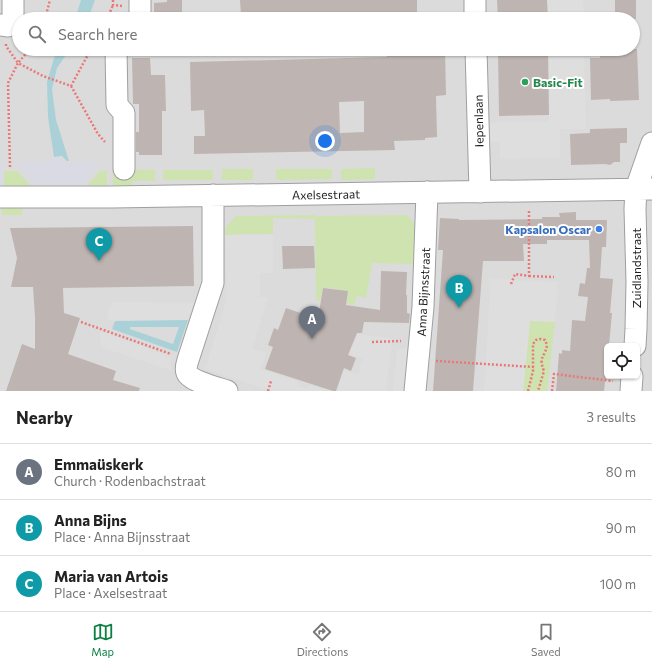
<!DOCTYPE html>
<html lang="en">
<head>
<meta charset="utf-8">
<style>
	body { margin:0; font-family:Commissioner,sans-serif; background:#f6f6f6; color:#222 }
	.controls { position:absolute; right:12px; bottom:12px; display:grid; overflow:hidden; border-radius:6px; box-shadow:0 1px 3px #0004 }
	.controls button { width:36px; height:36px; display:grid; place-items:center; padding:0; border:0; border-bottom:1px solid #e0e0e0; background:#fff; color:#222; font:20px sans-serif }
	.you { position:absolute; left:325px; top:141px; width:14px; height:14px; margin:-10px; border:3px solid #fff; border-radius:50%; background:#1a73e8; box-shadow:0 0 0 6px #1a73e833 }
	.badge { display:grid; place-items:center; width:26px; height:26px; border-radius:50%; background:#0b8043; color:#fff; font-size:13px; font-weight:700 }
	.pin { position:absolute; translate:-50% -33px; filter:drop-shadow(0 1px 2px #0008) }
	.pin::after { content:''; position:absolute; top:21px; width:14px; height:12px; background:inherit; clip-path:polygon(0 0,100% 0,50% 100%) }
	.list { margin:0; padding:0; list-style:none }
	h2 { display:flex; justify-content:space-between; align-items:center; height:52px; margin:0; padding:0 16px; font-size:17px }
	h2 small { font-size:13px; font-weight:400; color:#767676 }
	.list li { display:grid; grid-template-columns:26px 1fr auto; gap:12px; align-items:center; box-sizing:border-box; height:56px; padding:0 16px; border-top:1px solid #e0e0e0 }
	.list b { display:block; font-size:15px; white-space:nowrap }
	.list p { margin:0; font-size:13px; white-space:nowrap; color:#767676 }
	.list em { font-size:13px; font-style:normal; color:#767676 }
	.icon { flex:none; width:22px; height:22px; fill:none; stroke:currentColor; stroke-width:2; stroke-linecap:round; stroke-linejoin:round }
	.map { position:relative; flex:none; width:652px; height:391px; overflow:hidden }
	.search { position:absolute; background:#fff; box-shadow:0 1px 3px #0004; left:12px; right:12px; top:12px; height:44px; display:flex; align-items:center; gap:10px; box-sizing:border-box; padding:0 14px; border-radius:22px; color:#767676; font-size:15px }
	.sheet { height:220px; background:#fff }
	nav { display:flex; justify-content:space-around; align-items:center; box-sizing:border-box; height:56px; border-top:1px solid #e0e0e0; background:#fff; font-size:11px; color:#767676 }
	nav a { display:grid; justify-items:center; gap:2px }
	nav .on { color:#0b8043 }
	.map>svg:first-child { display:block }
	.residential { fill:#dcdbdb; fill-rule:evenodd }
	.grass { fill:#cee3b0 }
	.parking { fill:#dedede }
	.plaza { fill:#d9dae3 }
	.water { fill:#aad1d7; fill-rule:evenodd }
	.building { fill:#beb5b2; fill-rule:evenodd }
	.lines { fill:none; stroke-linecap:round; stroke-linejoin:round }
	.minor-casing { stroke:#9f9f9f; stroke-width:23 }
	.path { stroke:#eb7878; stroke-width:2.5; stroke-dasharray:2 2; stroke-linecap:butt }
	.minor { stroke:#fff; stroke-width:21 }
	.leisure-dot { fill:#2e9e5b; stroke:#fff; stroke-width:1.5 }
	.shop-dot { fill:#3f7fe0; stroke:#fff; stroke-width:1.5 }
	.labels { text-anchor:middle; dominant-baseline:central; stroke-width:4; stroke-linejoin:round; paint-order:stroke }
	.leisure-label { font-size:12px; font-weight:bold; fill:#27864d; stroke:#fff; text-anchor:start }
	.street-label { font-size:12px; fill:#1e1e1e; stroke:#fff }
	.shop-label { font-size:12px; font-weight:bold; fill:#366cbe; stroke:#fff; text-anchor:end }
</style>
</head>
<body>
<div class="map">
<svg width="652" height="391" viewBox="0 0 652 391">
	<rect width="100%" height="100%" fill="#eeeae5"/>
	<path class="residential" d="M0,0H652V391H0ZM19,19H633V49H19ZM607,346H637V376H607Z"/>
	<path class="grass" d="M375,168V179L341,180V169Z
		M113,169L155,170V181H132V188H113Z
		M222,169H253V180H222Z
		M276,169H332V179L276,180Z
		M163,170H213V180H163Z
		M4,171H17L31,186V187H4Z
		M100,171H107V187L87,186Z
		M2,207H22V215H2Z
		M315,215V216L407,215L415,224L413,264L372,263L366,298L357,296L354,305L347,304L348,291L323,287L320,301L316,300L315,219L273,218V234L225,235L226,227L236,216Z
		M530,321L555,322L547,391H523Z"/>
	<path class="parking" d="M547,0H583L584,19H548Z
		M548,49H584L586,129H560V158L500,159V142H488L487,123L549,122Z
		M273,234V273H260V297H268L252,349L266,353L260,369L299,382L298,386L307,389L309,385L327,391H271L205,369L227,299L225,235Z
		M491,279L558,282L555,322L530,321L523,391H484Z
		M112,302H113L194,303L188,320L115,321L107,319Z
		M100,331L170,356L172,371L101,347Z
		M358,334L392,338L386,391H337L344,370L358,375L363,359L349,354Z
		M413,344L408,391H393L397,351Z"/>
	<path class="plaza" d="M55,157H62L67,162H100L84,183H34L16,162H50Z
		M0,162H3L4,171V187L0,188Z"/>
	<path class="water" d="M81,0H95L88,19H75Z
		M59,49H70L57,68L52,89L56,120L69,161H67L62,156L54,157L48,117L47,82L54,58Z
		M188,320L177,352L112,329L115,321ZM130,327H179L173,344L130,329Z"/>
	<path class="building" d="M167,0H182V19H154V3L167,2Z
		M240,0H417V12L241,15Z
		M497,0H547L548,19H498Z
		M615,0H636V19H615Z
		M413,49H445L446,95L436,96L437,137L425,138V140L394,141L395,150L194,154V136H205L204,110L191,111L190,62L387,57L386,50ZM364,101V132L340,133L339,102Z
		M498,49H548L549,115L499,116Z
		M616,49H637L639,100L610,101V99L591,100L590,58H600V52H612V51H616Z
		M132,58H150L151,75H165L166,111H162V155H139V152H136V132H139V104H133Z
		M627,128V143H620V162H614L610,165L605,164L571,165L570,134L590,133V129Z
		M576,212V220H607L606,247H602L600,278L613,279L610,313H612L609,346H607V364L604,391H556L559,353L562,354V350L570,351L572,320L585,321L588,297L578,296L580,283L585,284L587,268H590L589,240H547V244H523L524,261H483L473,391H433L443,250H438L440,218L459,219V220L542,219V217H560L559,213Z
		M193,226L194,286L63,288L64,313L80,318L68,354L116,371L113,380L140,388L139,391H6L22,344L35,349V317L33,287H11L17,258L10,228Z
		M282,246H314L315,268L283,269Z
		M381,271L407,272L406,295H407V313L410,314L409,323L364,322L362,333H357L348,355L356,358L351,371L344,368L336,391H333L265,369L273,347L268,345L274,328L278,330L286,308L318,319L323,288L348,291L346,305L380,310Z"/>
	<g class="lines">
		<g class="minor-casing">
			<path id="minor" d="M140,0V19
				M475,0V19
				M0,25L8,26L13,20V0
				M116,49L117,105L124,113V169
				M476,49L480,192
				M213,195V283L188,360C187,364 185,368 187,373C190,381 218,388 227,391
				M0,197H111L652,189
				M635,346L636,329L637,282L635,209L636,189L652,143
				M415,391L423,307L427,192
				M631,391L632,376"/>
		</g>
		<path class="path" d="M113,0V5L122,6
			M45,19L50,0
			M107,19L113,5
			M6,44V46L18,63L30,49
			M71,86L98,134L105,142
			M10,167L8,83L18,63L43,76L71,86L91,49
			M529,276L554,277
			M511,284L515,274L529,276V210
			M81,322L171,354
			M372,342L401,341
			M436,361L534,367
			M268,391L271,381
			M528,391L533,371V344L536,340L540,339L545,340L547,345C545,358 538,356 544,371L538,391
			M552,391L554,374L613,381"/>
		<use href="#minor" class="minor"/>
	</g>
	<circle class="leisure-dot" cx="525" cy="82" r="4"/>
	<circle class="shop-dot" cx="599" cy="229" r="4"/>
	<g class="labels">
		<g class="leisure-label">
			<text x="533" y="82">Basic-Fit</text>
		</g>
		<g class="street-label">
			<text transform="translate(478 121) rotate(-91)">Iepenlaan</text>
			<text transform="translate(326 194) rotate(-1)">Axelsestraat</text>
			<text transform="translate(636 268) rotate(-90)">Zuidlandstraat</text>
			<text transform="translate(423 292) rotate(-87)">Anna Bijnsstraat</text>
		</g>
		<g class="shop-label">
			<text x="591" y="229">Kapsalon Oscar</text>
		</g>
	</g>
</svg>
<div class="controls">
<button><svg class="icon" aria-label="locate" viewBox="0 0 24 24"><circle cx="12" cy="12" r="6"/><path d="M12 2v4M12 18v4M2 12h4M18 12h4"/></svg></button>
</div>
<div class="you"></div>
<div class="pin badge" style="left:312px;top:339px;background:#6b7280">A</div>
<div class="pin badge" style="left:459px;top:308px;background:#0f9aa8">B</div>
<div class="pin badge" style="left:99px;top:261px;background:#0f9aa8">C</div>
<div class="search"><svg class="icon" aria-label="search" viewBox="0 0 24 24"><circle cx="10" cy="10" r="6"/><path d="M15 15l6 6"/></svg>Search here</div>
</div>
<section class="sheet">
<h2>Nearby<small>3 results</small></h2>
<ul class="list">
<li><span class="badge" style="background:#6b7280">A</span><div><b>Emmaüskerk</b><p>Church · Rodenbachstraat</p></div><em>80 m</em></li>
<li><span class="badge" style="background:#0f9aa8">B</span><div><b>Anna Bijns</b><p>Place · Anna Bijnsstraat</p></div><em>90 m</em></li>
<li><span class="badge" style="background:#0f9aa8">C</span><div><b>Maria van Artois</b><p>Place · Axelsestraat</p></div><em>100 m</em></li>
</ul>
</section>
<nav>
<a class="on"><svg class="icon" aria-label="map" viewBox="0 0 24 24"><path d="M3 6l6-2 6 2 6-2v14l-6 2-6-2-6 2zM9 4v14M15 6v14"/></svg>Map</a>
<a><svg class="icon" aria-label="directions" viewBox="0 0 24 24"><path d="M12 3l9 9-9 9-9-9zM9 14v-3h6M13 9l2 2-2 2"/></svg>Directions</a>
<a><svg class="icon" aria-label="saved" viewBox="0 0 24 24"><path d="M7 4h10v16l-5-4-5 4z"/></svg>Saved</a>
</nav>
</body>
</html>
